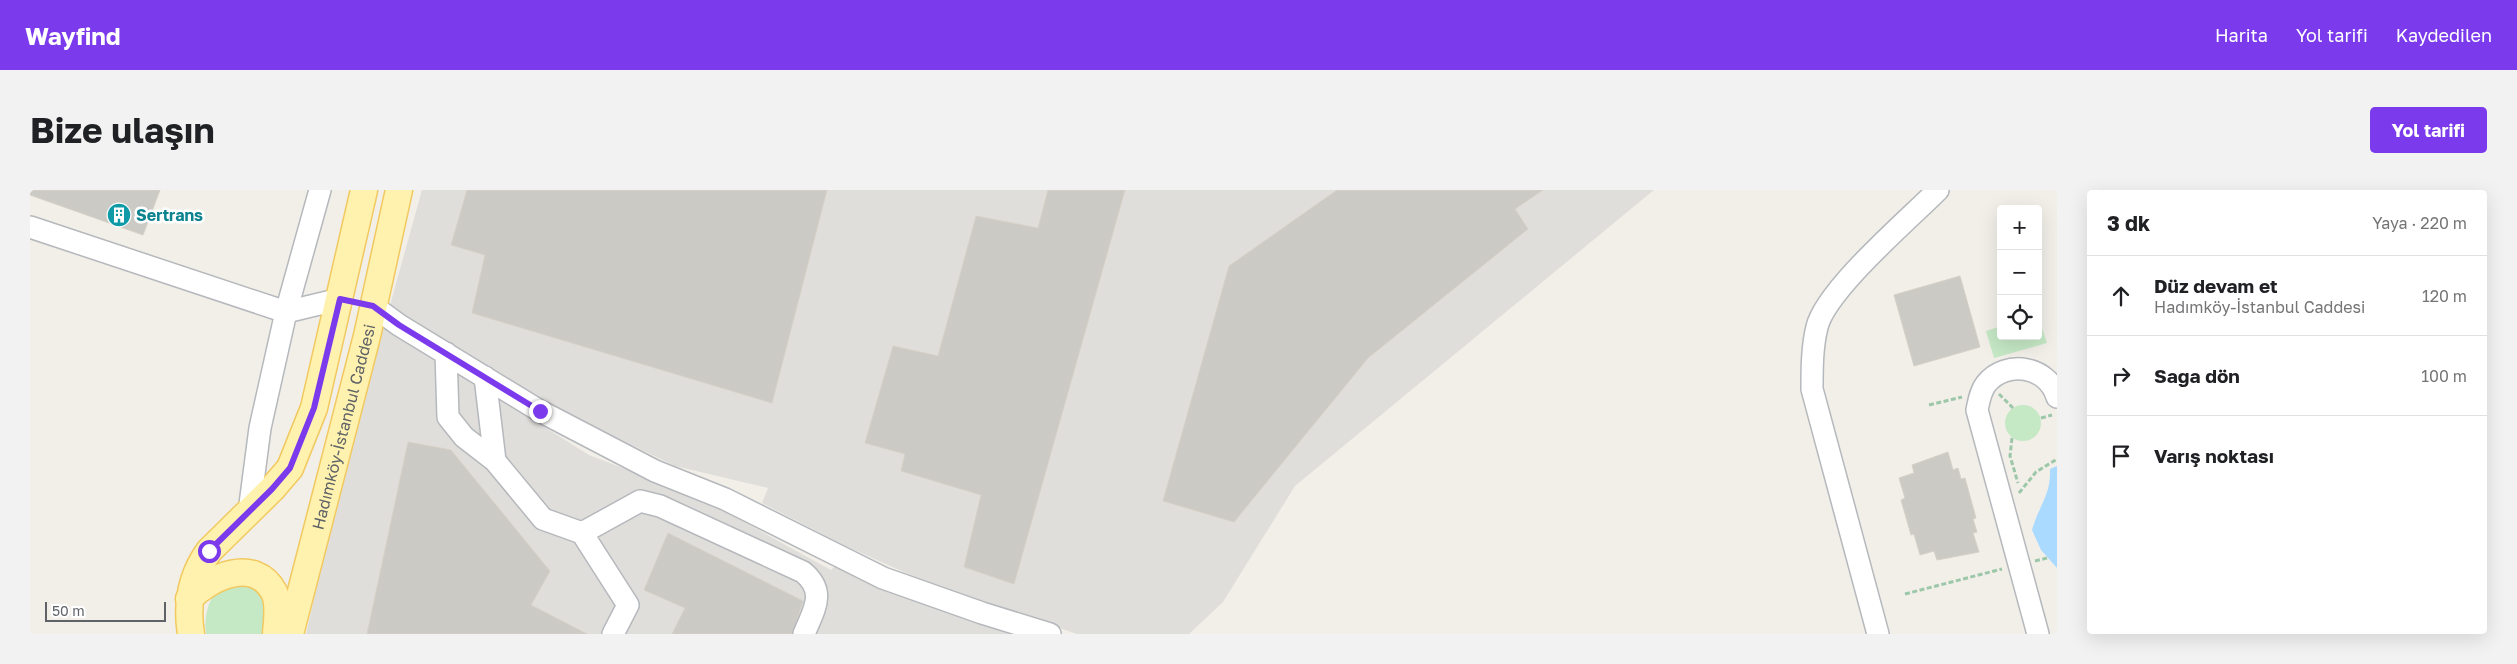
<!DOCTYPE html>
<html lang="tr">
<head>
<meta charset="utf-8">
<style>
	body { margin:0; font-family:"Golos Text",sans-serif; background:#f2f2f2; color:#202124 }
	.controls { position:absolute; right:15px; top:15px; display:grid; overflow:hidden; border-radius:5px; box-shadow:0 5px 20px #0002 }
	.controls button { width:45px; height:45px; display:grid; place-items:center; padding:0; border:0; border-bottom:1px solid #e0e0e0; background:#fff; color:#202124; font:25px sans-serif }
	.scale { position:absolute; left:15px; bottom:12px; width:121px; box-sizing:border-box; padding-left:5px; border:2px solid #5f6368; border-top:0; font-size:14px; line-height:18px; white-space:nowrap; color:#5f6368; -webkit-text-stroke:4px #fff; paint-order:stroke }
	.stop { position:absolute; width:15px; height:15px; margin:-11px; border:4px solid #7c3aed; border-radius:50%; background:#fff }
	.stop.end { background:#7c3aed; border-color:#fff; box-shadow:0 1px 5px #0008 }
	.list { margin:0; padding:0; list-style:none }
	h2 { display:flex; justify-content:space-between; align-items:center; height:65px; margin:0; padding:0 20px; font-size:21px }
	h2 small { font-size:16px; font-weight:400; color:#757577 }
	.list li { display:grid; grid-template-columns:32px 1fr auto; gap:15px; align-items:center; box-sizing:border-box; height:80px; padding:0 20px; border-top:1px solid #e0e0e0 }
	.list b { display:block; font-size:19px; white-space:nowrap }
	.list p { margin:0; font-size:16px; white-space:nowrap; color:#757577 }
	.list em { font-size:16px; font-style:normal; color:#757577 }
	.icon { flex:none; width:28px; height:28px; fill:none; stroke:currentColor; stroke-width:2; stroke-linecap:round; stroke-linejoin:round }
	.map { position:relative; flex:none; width:2027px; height:444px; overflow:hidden; border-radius:5px }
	header { display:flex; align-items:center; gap:30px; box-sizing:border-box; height:70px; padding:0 25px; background:#7c3aed; color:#fff }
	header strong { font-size:24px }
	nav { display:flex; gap:28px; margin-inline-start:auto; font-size:18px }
	.intro { display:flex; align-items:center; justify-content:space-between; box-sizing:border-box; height:120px; padding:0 30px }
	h1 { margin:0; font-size:35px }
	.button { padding:12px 22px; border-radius:5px; background:#7c3aed; color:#fff; font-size:18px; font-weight:700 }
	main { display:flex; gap:30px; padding:0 30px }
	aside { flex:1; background:#fff; border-radius:5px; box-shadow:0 5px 20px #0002 }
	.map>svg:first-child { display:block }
	.industrial { fill:#e0deda }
	.green { fill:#c5e8c5 }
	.water { fill:#aadaff }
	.building { fill:#cccac5; stroke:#d6d1c6 }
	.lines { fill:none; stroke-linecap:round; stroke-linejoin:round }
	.minor-casing { stroke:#b5b8bc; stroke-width:24 }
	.major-casing { stroke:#f2c960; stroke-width:29 }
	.path { stroke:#9cc7a9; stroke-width:3; stroke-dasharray:5 2.5; stroke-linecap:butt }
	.minor { stroke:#fff; stroke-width:21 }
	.major { stroke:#fff2af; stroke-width:26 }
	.route { stroke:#7c3aed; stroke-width:6 }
	.labels { text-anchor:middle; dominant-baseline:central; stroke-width:5; stroke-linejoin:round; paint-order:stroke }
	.culture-label { font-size:16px; font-weight:bold; fill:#0d838f; stroke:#fff; text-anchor:start }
	.street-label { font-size:16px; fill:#5f6368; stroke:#fff }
</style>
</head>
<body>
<header>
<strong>Wayfind</strong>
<nav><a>Harita</a><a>Yol tarifi</a><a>Kaydedilen</a></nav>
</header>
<div class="intro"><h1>Bize ulaşın</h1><a class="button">Yol tarifi</a></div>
<main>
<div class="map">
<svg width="2027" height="444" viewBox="0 0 2027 444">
	<rect width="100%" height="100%" fill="#f1efe8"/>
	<path class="industrial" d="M392,0H1624L1265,296L1193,412L1159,444H1047L896,392L816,356L732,313L738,298L645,276L550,230L359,119Z
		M347,132L559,265L672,309L801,380L805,376L1002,444H276Z"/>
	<path class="green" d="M2008,126L2017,153L1964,168L1956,141L1971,136V146H2008Z
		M1975 233a18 18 0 1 1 36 0a18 18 0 1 1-36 0Z
		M213,392L235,405L238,444H176C174,429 177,409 190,399C195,395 206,394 213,392Z"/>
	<path class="water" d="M2027,276V378L2011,360L2002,340C2009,315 2021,306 2020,279Z"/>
	<path class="building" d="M0,0H130L113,45L0,5Z
		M437,0H797L742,213L442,123L455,65L421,55Z
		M1018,0H1095L984,394L934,377L951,305L871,281L875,264L835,253L863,156L908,166L946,26L1008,38Z
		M1307,0H1513L1485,19L1498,39L1338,168L1204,332L1133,311L1199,76Z
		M1930,86L1950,157L1884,176L1864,105Z
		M378,252L421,260L520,381L501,415L557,444H337Z
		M1918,262L1923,280L1928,278L1931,289L1935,288L1946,328L1943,329L1947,342L1943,343L1949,362L1907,370L1904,361L1890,365L1884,344L1881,345L1871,310L1875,308L1869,288L1884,283L1882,275Z
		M638,343L773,411L762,444H642L655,418L614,400Z"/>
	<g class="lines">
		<g class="minor-casing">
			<path id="minor" d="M0,37L256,122L310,109
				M343,116L369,135L510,221L625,281L695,309L853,388L952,423L1020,444
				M416,163L418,227L434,247L465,271L513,329L552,343L598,415L583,444
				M455,187L465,271
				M219,322L230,238L256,122L290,0
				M552,343L610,311L630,316L773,382C797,402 784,419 774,444
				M1848,444L1782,199C1782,179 1782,157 1787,137C1796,100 1879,29 1908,0
				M2008,444L1947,220C1949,211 1950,202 1956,194C1976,169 2018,176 2027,207"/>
		</g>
		<g class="major-casing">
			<g id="major">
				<path d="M159,409C179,387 225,366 244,402C250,414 247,431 246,444"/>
				<path d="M161,444C156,413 161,386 179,361L242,299L260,278L284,218L334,0"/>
				<path id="s1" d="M260,444L337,146L369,0"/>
			</g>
		</g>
		<path class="path" d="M1969,204L1983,218
			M1899,215L1932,207
			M2011,228L2022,225
			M1982,248L1980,266L1988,293
			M1989,303L2006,282L2027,269
			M2005,371L2017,368
			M1875,404L1972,379"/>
		<use href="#minor" class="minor"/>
		<use href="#major" class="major"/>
	</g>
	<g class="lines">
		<path class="route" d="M179,361L242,299L260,278L284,218L310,109L343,116L369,135L510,221"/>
	</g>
	<defs>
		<g id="building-disc" transform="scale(1.25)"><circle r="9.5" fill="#0f9aa8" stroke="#fff"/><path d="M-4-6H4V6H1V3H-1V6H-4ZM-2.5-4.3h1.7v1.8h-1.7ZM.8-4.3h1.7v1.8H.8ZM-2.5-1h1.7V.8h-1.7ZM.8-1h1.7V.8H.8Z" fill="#fff"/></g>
	</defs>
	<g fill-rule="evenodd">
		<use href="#building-disc" x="89" y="25"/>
	</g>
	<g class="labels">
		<g class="culture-label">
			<text x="106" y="25">Sertrans</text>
		</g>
		<g class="street-label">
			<text stroke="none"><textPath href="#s1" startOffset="214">Hadımköy-İstanbul Caddesi</textPath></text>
		</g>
	</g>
</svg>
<div class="controls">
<button>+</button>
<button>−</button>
<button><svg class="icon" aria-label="locate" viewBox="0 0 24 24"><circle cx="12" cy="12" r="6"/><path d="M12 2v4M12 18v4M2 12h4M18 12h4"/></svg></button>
</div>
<div class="scale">50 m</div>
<div class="stop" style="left:179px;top:361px"></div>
<div class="stop end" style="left:510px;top:221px"></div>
</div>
<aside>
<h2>3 dk<small>Yaya · 220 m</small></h2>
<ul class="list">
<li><svg class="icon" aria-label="ahead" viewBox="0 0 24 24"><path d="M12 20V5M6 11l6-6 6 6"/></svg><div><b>Düz devam et</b><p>Hadımköy-İstanbul Caddesi</p></div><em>120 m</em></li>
<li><svg class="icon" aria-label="right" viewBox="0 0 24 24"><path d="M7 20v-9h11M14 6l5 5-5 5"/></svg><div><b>Sağa dön</b></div><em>100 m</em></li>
<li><svg class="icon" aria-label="arrive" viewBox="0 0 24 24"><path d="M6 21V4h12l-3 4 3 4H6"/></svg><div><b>Varış noktası</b></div></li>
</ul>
</aside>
</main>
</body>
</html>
